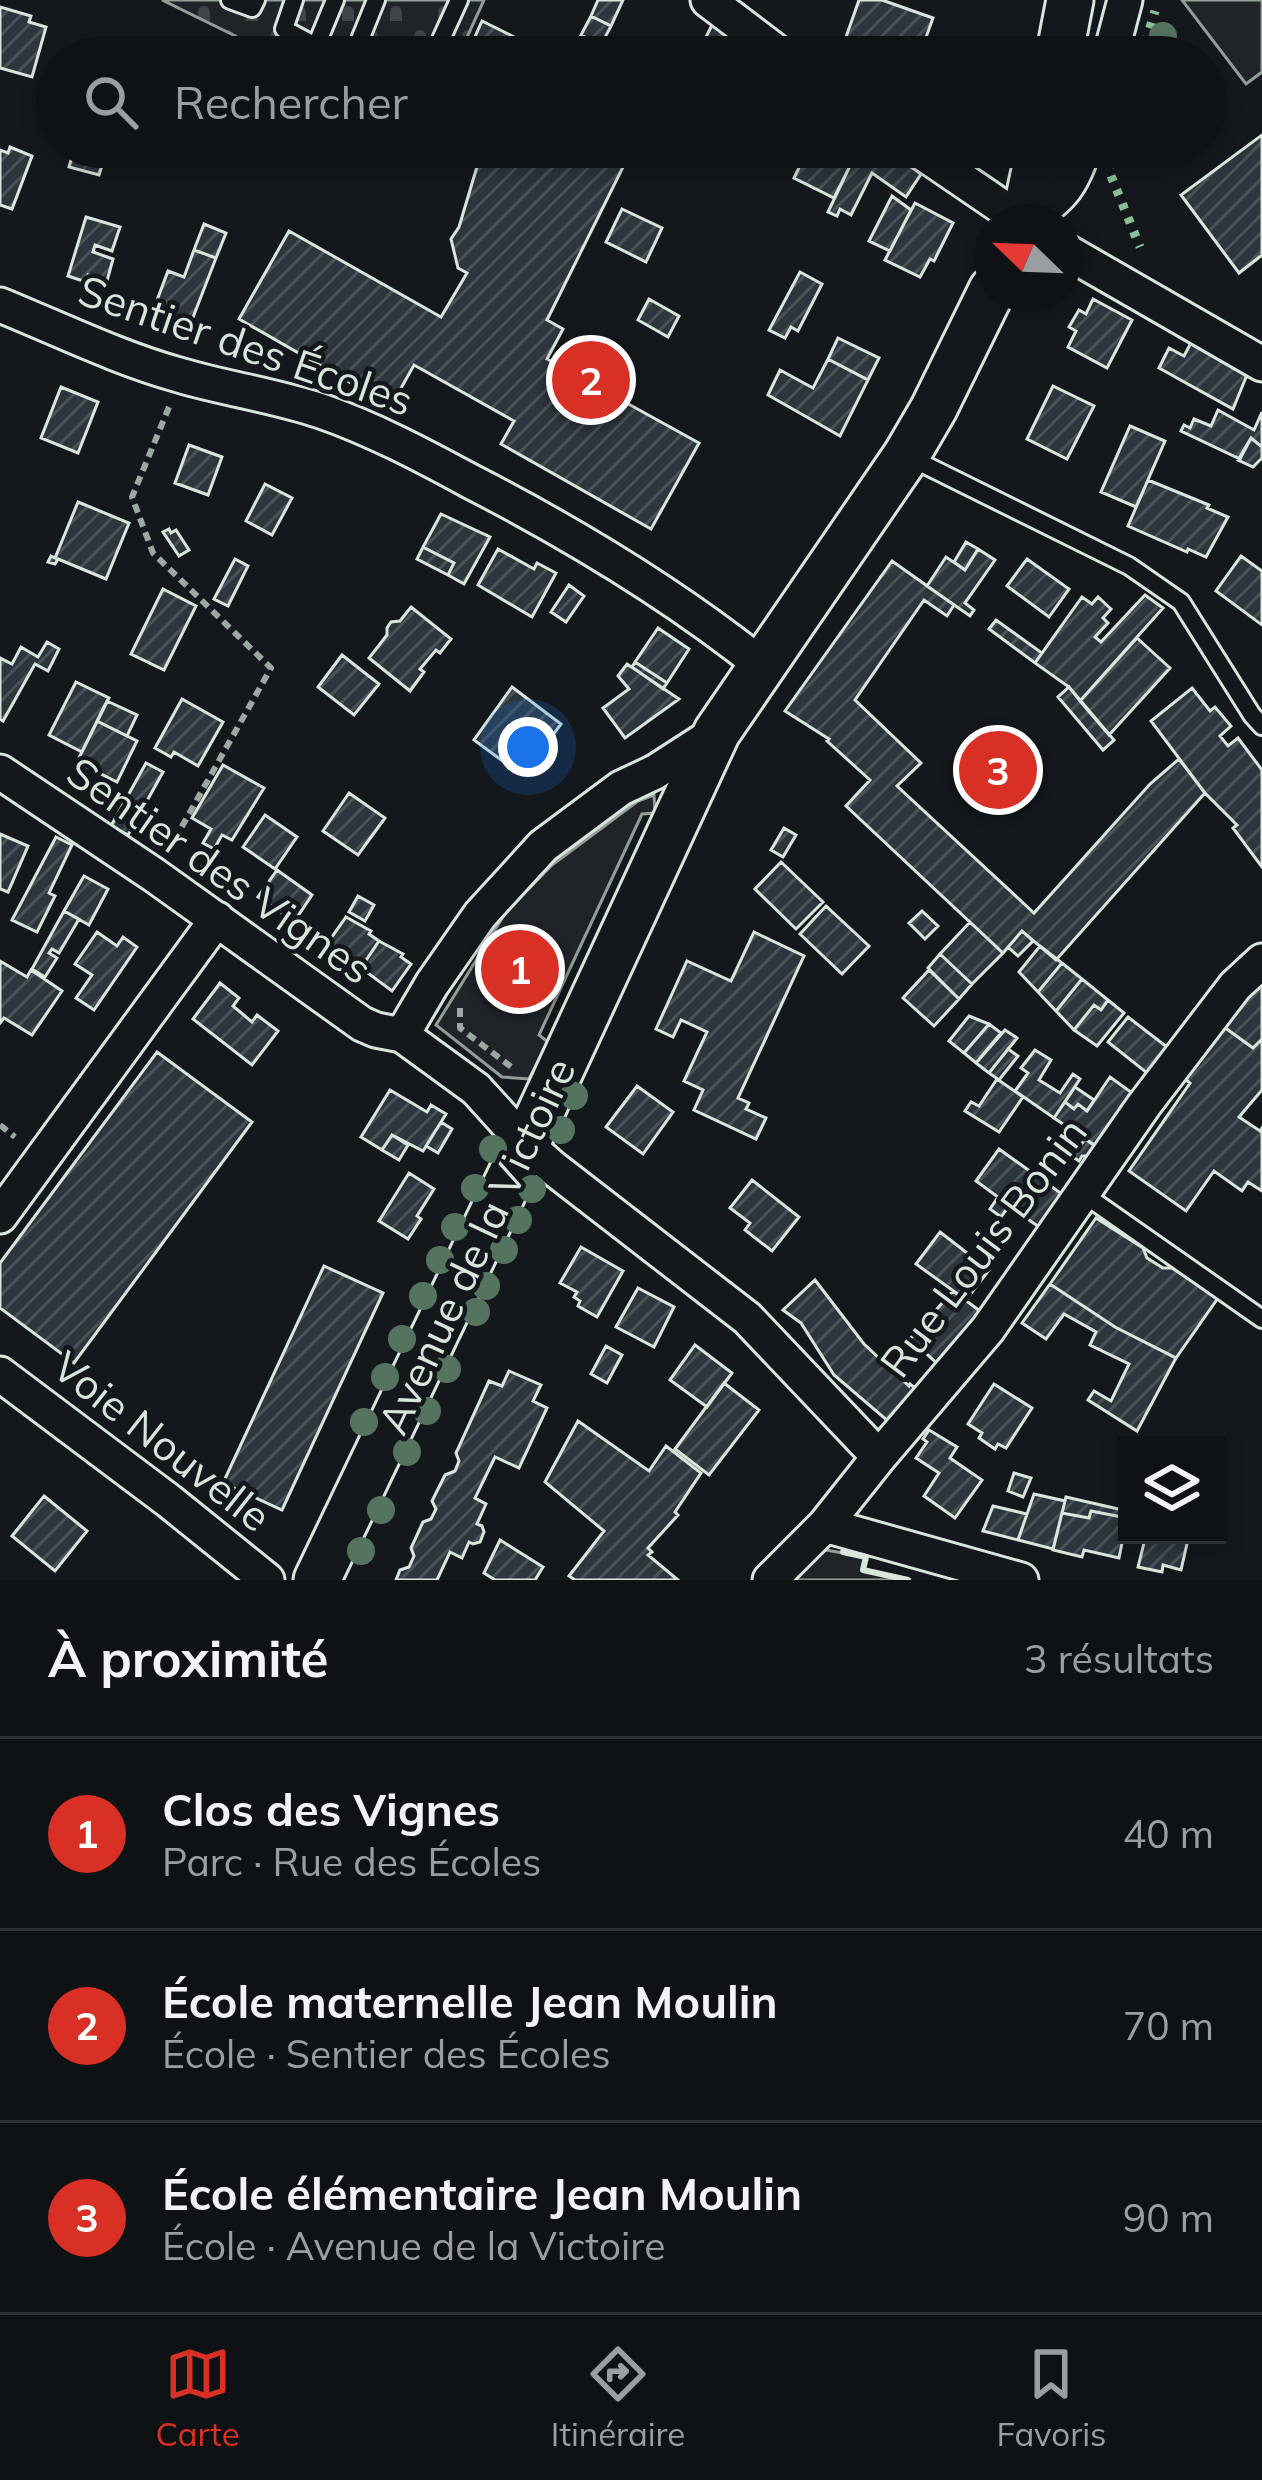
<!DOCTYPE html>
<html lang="fr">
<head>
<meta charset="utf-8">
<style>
	body { margin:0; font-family:Mulish,sans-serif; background:#1d2022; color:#f1f3f6 }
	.controls { position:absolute; right:36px; bottom:36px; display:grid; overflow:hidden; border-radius:0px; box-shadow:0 6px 18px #0003 }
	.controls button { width:108px; height:108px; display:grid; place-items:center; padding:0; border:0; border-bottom:3px solid #2f3234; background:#0f1215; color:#f1f3f6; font:60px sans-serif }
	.compass { position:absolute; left:974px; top:204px; width:108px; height:108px; border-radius:50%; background:#0f1215; box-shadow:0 6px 18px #0003; rotate:293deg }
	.you { position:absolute; left:528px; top:747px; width:42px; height:42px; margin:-30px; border:9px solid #fff; border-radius:50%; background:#1a73e8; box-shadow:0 0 0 18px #1a73e833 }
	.badge { display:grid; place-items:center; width:78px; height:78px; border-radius:50%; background:#d93025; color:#fff; font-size:39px; font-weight:700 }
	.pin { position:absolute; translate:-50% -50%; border:6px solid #fff; box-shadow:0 3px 12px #0006 }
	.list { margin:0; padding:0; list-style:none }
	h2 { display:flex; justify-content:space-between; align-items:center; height:156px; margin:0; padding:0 48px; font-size:51px }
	h2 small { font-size:39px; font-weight:400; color:#9b9ea0 }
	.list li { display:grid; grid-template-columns:78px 1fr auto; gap:36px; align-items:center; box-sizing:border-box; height:192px; padding:0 48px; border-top:3px solid #2f3234 }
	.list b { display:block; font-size:45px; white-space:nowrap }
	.list p { margin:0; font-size:39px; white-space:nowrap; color:#9b9ea0 }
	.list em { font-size:39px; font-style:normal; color:#9b9ea0 }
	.icon { flex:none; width:66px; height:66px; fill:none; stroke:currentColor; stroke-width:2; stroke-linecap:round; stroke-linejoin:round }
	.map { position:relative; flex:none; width:1262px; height:1580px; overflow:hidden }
	.search { position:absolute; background:#0f1215; box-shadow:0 6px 18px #0003; left:36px; right:36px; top:36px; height:132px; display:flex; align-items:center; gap:30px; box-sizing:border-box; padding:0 42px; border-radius:66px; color:#9b9ea0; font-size:45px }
	.sheet { height:732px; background:#0f1215 }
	nav { display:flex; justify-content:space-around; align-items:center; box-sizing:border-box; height:168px; border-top:3px solid #2f3234; background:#0f1215; font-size:33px; color:#9b9ea0 }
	nav a { display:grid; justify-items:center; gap:6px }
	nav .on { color:#d93025 }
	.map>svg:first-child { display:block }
	.cemetery { fill:url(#cemetery-stones); stroke:#939e99; stroke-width:3 }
	.park { fill:#202428; stroke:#939e99; stroke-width:3 }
	.building { fill:url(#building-hatch); stroke:#d8e6dc; stroke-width:3 }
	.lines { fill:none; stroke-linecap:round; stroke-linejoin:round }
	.lane-casing { stroke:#d8e6dc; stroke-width:22 }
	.street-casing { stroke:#d8e6dc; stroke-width:39 }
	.secondary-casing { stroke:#d8e6dc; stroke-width:51 }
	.path { stroke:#9da8a2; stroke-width:6; stroke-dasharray:9 6; stroke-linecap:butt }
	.lane { stroke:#14181c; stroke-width:16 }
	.street { stroke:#14181c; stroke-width:33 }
	.secondary { stroke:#14181c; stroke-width:45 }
	.hedge { stroke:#8ac095; stroke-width:9; stroke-dasharray:6 9; stroke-linecap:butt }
	.wall { stroke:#d8e6dc; stroke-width:6 }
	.tree { fill:#55745f }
	.labels { text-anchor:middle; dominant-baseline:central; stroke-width:9; stroke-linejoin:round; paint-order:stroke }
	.street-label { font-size:42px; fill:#d8e6dc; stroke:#14181c }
</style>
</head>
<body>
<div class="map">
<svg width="1262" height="1580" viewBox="0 0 1262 1580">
	<defs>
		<pattern id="cemetery-stones" width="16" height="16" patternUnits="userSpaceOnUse" patternTransform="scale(3)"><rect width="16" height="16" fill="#202428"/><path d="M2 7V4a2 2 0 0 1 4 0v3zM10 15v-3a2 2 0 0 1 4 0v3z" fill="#404447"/></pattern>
		<pattern id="building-hatch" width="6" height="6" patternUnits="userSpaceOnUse" patternTransform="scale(3)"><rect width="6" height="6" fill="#2c363c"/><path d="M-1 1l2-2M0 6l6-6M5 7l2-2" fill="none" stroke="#4a5358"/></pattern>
	</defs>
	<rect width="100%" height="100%" fill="#14181c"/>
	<path class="cemetery" d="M162,0H484L458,57H278Z"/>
	<path class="park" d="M1182,0H1262V72L1246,84Z
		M654,795L655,813L642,814L539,1035L548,1042L529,1079L502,1077L436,1025L506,912L552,865L638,801Z
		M820,1549L866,1557L863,1570L908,1580H788Z"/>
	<path class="building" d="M598,0H623L611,26L591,16Z
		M859,0H882L933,18L919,57H898L846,37Z
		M0,7L31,16L29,22L46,27L32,77L0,68Z
		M591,16L611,26L601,45L581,35Z
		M482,21L555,57H466Z
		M713,23L757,57H696Z
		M1262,135V255L1239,273L1181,195Z
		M10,147L32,156L12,209L0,205V150L8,153Z
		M476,147H633L547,320L563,329L547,359L699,443L651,529L501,444L514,421L414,365L391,406L239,319L289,231L441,317L467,273L458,268L451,239L459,227L482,150Z
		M748,147H777L769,162L752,153L754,150Z
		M809,147H837L855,156L834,198L794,178Z
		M859,147H884L921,174L906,197L872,173L851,215L840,209L837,216L828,212Z
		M74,149L105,156L99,175L69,167Z
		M892,196L911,210L890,251L869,241Z
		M915,203L953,223L934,261L930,259L920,277L885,260Z
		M622,209L662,228L646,262L606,242Z
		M86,217L120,227L112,251L95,245L93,252L113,259L107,281L88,275L86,282L68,276Z
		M204,224L226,233L216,258L194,250Z
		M194,250L216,258L190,325L153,311L168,271L184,277Z
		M800,272L822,284L798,331L791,327L785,338L769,330Z
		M649,299L679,316L668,337L638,320Z
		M1093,299L1132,320L1107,368L1068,347L1076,331L1069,327L1079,310L1086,314Z
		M838,338L879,358L868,380L828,359Z
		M1193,339L1249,370L1233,409L1159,368L1169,348L1184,356Z
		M828,359L868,380L840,436L768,395L780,370L813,388Z
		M1053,386L1094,406L1067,459L1027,439Z
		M61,387L98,402L78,453L41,438Z
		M1218,410L1254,430L1262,412V447L1251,438L1240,459L1181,431L1184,425L1190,428L1194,419L1211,426Z
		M1130,426L1165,441L1136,507L1101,492Z
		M1251,438L1262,447V458L1253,467L1238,460Z
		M189,445L222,457L208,495L175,483Z
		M1148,480L1209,505L1207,508L1228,517L1206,557L1188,549L1187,552L1128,526Z
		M265,484L292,498L272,535L246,521Z
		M78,502L129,523L106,579L58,559L55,564L48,562L51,556L55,558Z
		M441,514L490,537L464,584L448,575L454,563L423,547Z
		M169,529L171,533L176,530L189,550L179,556L163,532Z
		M966,542L978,549L965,570L954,562Z
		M423,547L454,563L448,575L417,559Z
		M498,549L534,569L537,563L556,573L532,617L478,585Z
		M978,549L995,560L965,603L974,610L970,616L927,586L946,557L965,570Z
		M1241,556L1262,571V625L1216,591Z
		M235,559L248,566L228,606L214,599Z
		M1027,559L1069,589L1049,617L1007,586Z
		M892,561L954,605L947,616L924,600L855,700L921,763L897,786L1034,913L1150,784L1179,759L1205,793L1056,960L1022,931L1003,953L846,806L870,780L827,741L829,739L785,711Z
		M569,585L584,596L566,622L551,612Z
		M163,589L196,606L164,670L131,654Z
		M1145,595L1163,608L1080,701L1069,687L1035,663L1082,597L1092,604L1098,597L1111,609L1103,618L1108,623L1095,637L1101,642Z
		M411,607L451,639L440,653L436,650L420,669L424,672L410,691L369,658L387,635V628L391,622L400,621Z
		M996,620L1042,653L1035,663L989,629Z
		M658,628L689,649L667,683L635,662Z
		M1137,638L1170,668L1109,735L1080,701Z
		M47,642L59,649L48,671L35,664L3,721L0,719V658L12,664L21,647L38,657Z
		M342,655L379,684L354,715L318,687Z
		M635,662L667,683L663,689L632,667Z
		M627,664L679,699L625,738L603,708L629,689L618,676Z
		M76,682L109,698L82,752L49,735Z
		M512,687L561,724L545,746L534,738L527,748L533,753L519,773L474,740Z
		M1069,687L1114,740L1103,750L1058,697Z
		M1192,688L1210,711L1215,707L1231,726L1220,736L1228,746L1238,738L1262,770V867L1233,828L1237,825L1205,793L1151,721Z
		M182,699L223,722L198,766L174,752L171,757L155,748Z
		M107,701L137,715L127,736L97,721Z
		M97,721L137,741L117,782L77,762Z
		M146,763L163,772L128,835L111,826Z
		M223,765L264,788L232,840L222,835L214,849L203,843L211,829L192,818Z
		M349,793L385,818L358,855L323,831Z
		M265,815L297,837L275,869L243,847Z
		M784,828L796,835L783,857L771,850Z
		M0,834L28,846L8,892L0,889Z
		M56,837L72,845L49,893L55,896L37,932L12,920Z
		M781,862L823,902L796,929L755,889Z
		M277,870L312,895L294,922L258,897Z
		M84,876L108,889L89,925L64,911Z
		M358,896L374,905L365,921L349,912Z
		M826,906L869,946L842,974L800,934Z
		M64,911L79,919L59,953L52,949L49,953L57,958L45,977L32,969Z
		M922,911L938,926L925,939L909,923Z
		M346,917L371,931L369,934L379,941L361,968L327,944Z
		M970,922L1003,953L972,984L940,954Z
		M1022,931L1033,941L1018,956L1008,947Z
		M97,932L117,946L123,937L137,947L94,1010L76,998L92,975L75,964Z
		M754,932L804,956L738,1098L749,1103L746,1109L766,1118L756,1139L694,1110L703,1090L684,1081L707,1032L681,1020L673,1037L656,1029L687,961L731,981Z
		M379,941L403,954L401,957L411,964L392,991L361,968Z
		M1040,946L1062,963L1038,992L1019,972Z
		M940,954L972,984L959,999L928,968Z
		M0,961L27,977L31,970L62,991L32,1035L4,1018L0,1023Z
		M1062,963L1082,979L1056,1011L1038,992Z
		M929,970L959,999L934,1026L903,998Z
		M1262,978V1039L1253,1048L1224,1027Z
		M1082,979L1108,1000L1101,1010L1094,1005L1074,1030L1056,1011Z
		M220,983L239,998L233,1006L252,1022L257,1015L278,1031L252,1065L193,1019Z
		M1108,1000L1124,1013L1097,1046L1074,1030L1094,1005L1101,1010Z
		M969,1016L989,1024L964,1053L949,1041Z
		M1128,1017L1167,1047L1147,1073L1108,1042Z
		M989,1024L1001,1033L976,1063L964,1053Z
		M1224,1027L1253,1048L1262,1039V1090L1239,1117L1260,1131L1262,1128V1191L1248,1182L1242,1191L1214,1171L1186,1211L1129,1171L1190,1083L1182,1077Z
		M1005,1030L1017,1038L989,1073L976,1063Z
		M1008,1049L1018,1056L999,1080L989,1073Z
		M1035,1050L1051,1060L1039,1080L1060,1093L1073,1074L1080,1079L1054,1118L1015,1091L1028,1073L1021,1068Z
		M157,1052L252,1122L74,1363L0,1308V1263Z
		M1110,1077L1135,1095L1099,1148L1054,1118L1065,1102L1074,1109L1078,1104L1087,1111Z
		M997,1079L1023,1097L999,1132L965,1111L971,1102L979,1106Z
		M637,1086L673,1112L643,1154L606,1127Z
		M1075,1087L1094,1100L1087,1111L1078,1104L1074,1109L1065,1102Z
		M390,1090L427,1112L431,1105L446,1114L423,1151L392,1135L382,1150L361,1137Z
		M441,1122L452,1129L438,1153L426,1146Z
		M392,1135L408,1145L399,1160L382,1150Z
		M1085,1139L1098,1148L1092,1156H1082L1079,1161L1073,1157Z
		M999,1149L1066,1197L1042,1229L1009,1206L1001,1217L990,1209L998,1197L976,1181Z
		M409,1173L434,1189L417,1216L421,1219L408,1239L379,1221Z
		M752,1180L799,1217L772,1251L745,1230L750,1223L730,1208Z
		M1096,1218L1143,1248L1147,1258L1163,1268H1172L1218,1298L1176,1358L1115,1327L1050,1284Z
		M940,1232L989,1270L966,1300L916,1264Z
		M581,1247L623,1271L597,1317L578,1306L580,1301L574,1297L577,1292L560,1283Z
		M324,1266L383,1293L282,1510L223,1483Z
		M815,1280L864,1344L909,1386L910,1384L914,1387L915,1392L889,1422L834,1375L801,1323L783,1310Z
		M1050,1284L1115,1327L1176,1358L1137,1431L1088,1400L1094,1391L1111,1401L1129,1364L1090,1345L1096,1332L1064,1314L1046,1339L1022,1323Z
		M638,1288L674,1307L654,1347L616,1327Z
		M953,1291L984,1314L939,1365L910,1339Z
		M695,1345L732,1373L707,1407L670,1380Z
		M606,1346L622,1355L607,1383L591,1374Z
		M509,1371L541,1385L533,1401L547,1408L519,1468L495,1457L475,1498L486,1504L477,1524L482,1526L484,1532L480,1542L473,1544L469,1542L462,1558L450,1552L437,1580H396L400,1570L409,1567L414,1556L411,1548L423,1522L431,1519L436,1509L432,1501L445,1475L455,1471L459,1461L456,1453L489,1381L502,1386Z
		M724,1383L759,1410L709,1475L675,1449Z
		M994,1384L1032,1408L1006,1448L998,1444L995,1449L979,1438L982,1433L968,1424Z
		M578,1421L649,1471L666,1446L701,1473L675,1512L678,1515L648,1548L652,1552L648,1555L678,1580H575L569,1576L604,1531L545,1482Z
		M929,1430L957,1447L950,1458L982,1480L955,1518L924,1496L939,1473L916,1458L927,1442L923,1439Z
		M1014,1473L1031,1478L1023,1497L1008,1491Z
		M1034,1494L1065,1501L1053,1549L1018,1540Z
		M44,1496L87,1531L55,1571L12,1536Z
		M1066,1497L1127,1511V1518L1091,1511L1089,1518L1062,1513Z
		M993,1506L1027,1514L1018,1540L983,1531Z
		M1091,1511L1127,1518L1119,1558L1084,1550L1082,1557L1053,1550L1062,1513L1089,1518Z
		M1146,1535H1189L1181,1570L1163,1565L1162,1572L1138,1567Z
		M500,1540L543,1567L535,1580H495L484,1573Z"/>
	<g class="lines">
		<g class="lane-casing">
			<path id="lane" d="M230,0L252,8L256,0
				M294,0L284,29L336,57
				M316,46L335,0
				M353,57L376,0
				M433,57L459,0
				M911,458L1129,566L1181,602L1252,715L1262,726
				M1082,1193L1262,1319"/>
		</g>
		<g class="street-casing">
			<path id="street" d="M708,0L783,57
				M1110,57L1125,0
				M914,147L1024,222
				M1024,222C1060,198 1071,189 1084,147
				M1064,250L1262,364
				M0,305C59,329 118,358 179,375C226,389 273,395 321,411C373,429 422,455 470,481C573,534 673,594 764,667
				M0,772L154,875L362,1024L376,1030L402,1035L476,1089L526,1144L553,1168L747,1318L879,1457
				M402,1035L432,984L480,915L543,846L621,788L655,772L717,732
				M0,1216L217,919
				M0,1374L169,1501L267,1580
				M825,1525L1021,1580
				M770,1580L825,1525L879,1457L988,1329L1144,1105L1235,986L1262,961"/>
		</g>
		<g class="secondary-casing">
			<path id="secondary" d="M1059,57L1070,0
				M1024,222L1040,147
				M317,1580L526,1144L717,732L906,456L934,408L992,290"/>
		</g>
		<path class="path" d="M169,407L132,497L153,553L271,668L171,846
			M460,1008V1028L514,1069
			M0,1125L15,1137"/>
		<use href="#lane" class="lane"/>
		<use href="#street" class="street"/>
		<use href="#secondary" class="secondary"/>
		<path class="hedge" d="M1141,57L1155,11
			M1115,147L1109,171L1140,247"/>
		<path class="wall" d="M843,1552L866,1557L863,1570L908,1580"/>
	</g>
	<g class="tree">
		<circle cx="1163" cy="36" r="14"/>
		<circle cx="574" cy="1096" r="14"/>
		<circle cx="561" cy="1130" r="14"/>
		<circle cx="493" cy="1149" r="14"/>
		<circle cx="475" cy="1188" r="14"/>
		<circle cx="532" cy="1189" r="14"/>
		<circle cx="518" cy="1220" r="14"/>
		<circle cx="455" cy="1227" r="14"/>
		<circle cx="504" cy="1250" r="14"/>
		<circle cx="440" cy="1260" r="14"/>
		<circle cx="486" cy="1286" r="14"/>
		<circle cx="423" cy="1296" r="14"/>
		<circle cx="476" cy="1312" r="14"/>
		<circle cx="402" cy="1339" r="14"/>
		<circle cx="447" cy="1369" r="14"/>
		<circle cx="385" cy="1377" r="14"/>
		<circle cx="427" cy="1411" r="14"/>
		<circle cx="364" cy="1422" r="14"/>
		<circle cx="407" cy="1452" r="14"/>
		<circle cx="381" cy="1510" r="14"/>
		<circle cx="361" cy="1551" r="14"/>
	</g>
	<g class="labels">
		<g class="street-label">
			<text transform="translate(246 345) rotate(19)">Sentier des Écoles</text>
			<text transform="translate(220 870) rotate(35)">Sentier des Vignes</text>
			<text transform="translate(476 1246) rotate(-65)">Avenue de la Victoire</text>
			<text transform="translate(983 1247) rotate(-53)">Rue Louis Bonin</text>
			<text transform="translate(162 1441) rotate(38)">Voie Nouvelle</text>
		</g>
	</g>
</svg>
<div class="controls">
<button><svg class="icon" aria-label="layers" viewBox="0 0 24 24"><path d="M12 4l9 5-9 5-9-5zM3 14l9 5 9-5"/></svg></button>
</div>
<svg class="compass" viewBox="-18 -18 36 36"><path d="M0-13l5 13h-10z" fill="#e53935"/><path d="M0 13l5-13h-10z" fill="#9b9ea0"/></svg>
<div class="you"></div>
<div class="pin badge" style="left:520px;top:969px">1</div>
<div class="pin badge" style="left:591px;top:380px">2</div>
<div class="pin badge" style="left:998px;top:770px">3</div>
<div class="search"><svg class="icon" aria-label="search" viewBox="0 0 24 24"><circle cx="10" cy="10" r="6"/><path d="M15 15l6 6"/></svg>Rechercher</div>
</div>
<section class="sheet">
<h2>À proximité<small>3 résultats</small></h2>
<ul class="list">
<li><span class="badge">1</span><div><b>Clos des Vignes</b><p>Parc · Rue des Écoles</p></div><em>40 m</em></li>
<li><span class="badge">2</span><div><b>École maternelle Jean Moulin</b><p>École · Sentier des Écoles</p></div><em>70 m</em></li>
<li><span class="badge">3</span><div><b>École élémentaire Jean Moulin</b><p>École · Avenue de la Victoire</p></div><em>90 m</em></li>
</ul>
</section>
<nav>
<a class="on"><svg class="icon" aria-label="map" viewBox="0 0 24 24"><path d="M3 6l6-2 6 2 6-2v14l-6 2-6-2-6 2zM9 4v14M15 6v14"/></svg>Carte</a>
<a><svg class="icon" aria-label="directions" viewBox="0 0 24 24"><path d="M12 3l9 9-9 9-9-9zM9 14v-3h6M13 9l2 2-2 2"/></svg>Itinéraire</a>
<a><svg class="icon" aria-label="saved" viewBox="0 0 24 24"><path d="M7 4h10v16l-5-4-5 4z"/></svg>Favoris</a>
</nav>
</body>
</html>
